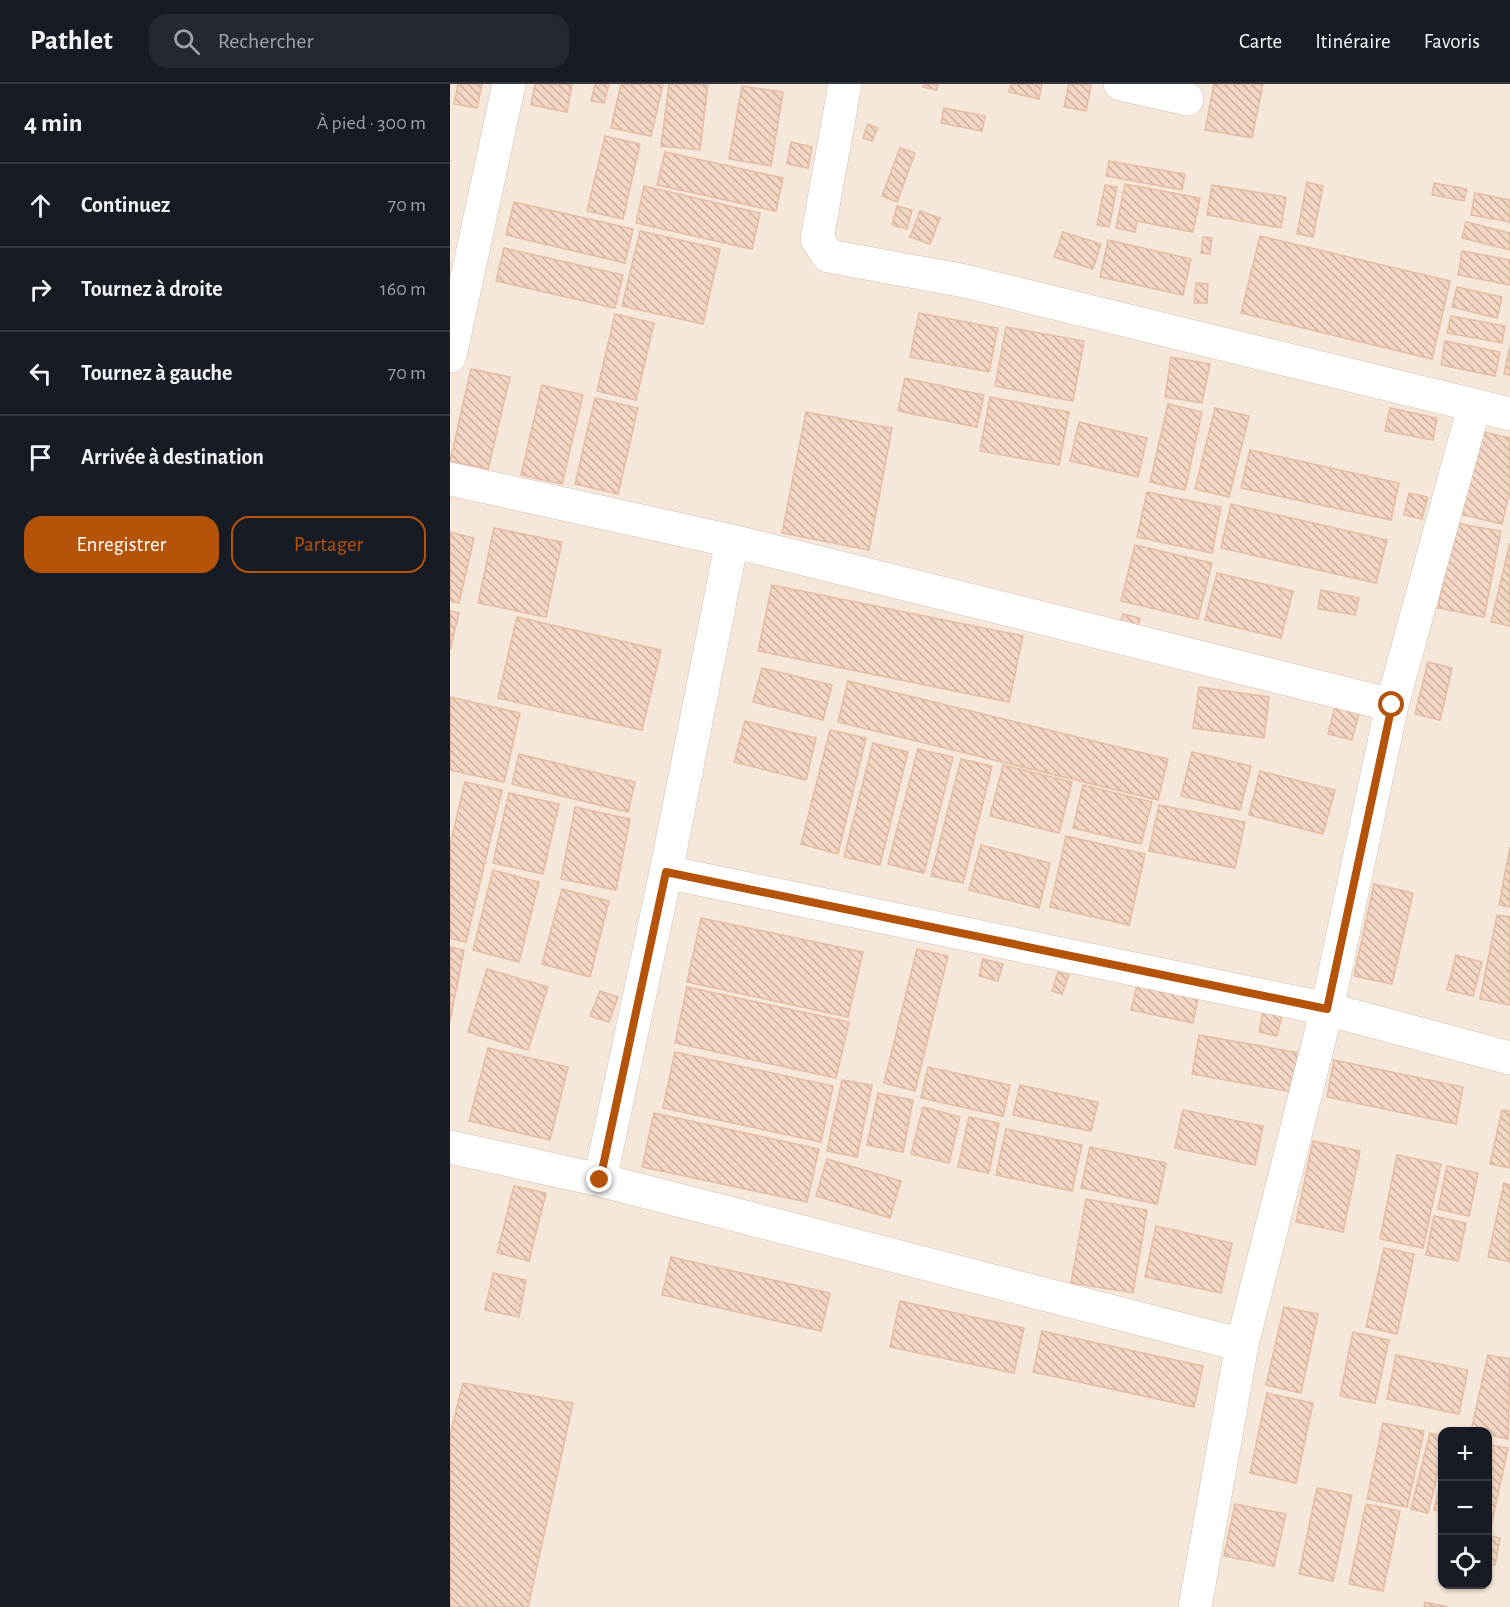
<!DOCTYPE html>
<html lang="fr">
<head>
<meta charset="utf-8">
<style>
	body { margin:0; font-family:"Alegreya Sans",sans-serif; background:#242831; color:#f1f3f6 }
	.controls { position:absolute; right:18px; bottom:18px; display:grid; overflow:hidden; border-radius:12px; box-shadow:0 2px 4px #0004 }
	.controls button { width:54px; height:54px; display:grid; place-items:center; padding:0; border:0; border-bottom:2px solid #363941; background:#171b24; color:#f1f3f6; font:30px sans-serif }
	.stop { position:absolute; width:18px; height:18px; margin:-14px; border:4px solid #b45309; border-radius:50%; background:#fff }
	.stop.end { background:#b45309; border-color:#fff; box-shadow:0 2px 6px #0008 }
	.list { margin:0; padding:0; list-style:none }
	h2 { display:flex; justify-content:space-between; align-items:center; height:78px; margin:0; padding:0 24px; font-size:26px }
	h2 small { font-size:20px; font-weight:400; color:#9ea1a6 }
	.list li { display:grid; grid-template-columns:39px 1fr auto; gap:18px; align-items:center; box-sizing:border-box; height:84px; padding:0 24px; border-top:2px solid #363941 }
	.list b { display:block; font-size:22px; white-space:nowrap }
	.list em { font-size:20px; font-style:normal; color:#9ea1a6 }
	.actions { display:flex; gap:12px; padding:18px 24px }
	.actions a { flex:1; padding:14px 0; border:2px solid #b45309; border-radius:18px; text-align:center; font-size:21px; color:#b45309 }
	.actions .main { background:#b45309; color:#fff }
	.icon { flex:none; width:33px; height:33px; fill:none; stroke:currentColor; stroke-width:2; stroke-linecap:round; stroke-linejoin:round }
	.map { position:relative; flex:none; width:1060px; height:1523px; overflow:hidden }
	header { display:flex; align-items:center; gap:36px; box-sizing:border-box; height:84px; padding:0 30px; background:#171b24; border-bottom:2px solid #363941 }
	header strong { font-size:28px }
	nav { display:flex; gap:33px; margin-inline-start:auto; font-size:21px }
	.search { width:420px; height:54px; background:#242831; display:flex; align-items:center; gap:15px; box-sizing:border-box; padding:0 21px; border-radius:18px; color:#9ea1a6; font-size:22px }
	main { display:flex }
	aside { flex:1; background:#171b24 }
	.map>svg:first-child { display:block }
	.residential { fill:#f5e8da; fill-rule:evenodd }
	.building { fill:url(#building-back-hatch); stroke:#e6bba3; stroke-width:1.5 }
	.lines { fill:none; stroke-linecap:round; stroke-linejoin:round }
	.minor-casing { stroke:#d1beb0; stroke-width:34 }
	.minor { stroke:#fff; stroke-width:33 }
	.route { stroke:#b45309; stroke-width:8 }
</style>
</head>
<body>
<header>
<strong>Pathlet</strong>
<div class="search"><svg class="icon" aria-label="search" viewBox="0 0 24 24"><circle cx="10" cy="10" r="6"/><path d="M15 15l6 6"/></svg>Rechercher</div>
<nav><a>Carte</a><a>Itinéraire</a><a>Favoris</a></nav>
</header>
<main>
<aside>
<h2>4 min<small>À pied · 300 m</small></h2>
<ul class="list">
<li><svg class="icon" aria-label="ahead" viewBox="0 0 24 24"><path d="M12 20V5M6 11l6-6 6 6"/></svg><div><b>Continuez</b></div><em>70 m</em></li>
<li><svg class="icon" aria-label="right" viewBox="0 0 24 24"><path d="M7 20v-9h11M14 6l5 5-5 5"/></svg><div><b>Tournez à droite</b></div><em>160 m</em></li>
<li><svg class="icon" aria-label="left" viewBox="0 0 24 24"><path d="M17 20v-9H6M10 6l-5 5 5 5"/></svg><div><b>Tournez à gauche</b></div><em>70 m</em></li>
<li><svg class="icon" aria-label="arrive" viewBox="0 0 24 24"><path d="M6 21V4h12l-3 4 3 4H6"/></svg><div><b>Arrivée à destination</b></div></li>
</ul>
<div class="actions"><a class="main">Enregistrer</a><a>Partager</a></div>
</aside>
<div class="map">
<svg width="1060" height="1523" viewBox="0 0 1060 1523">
	<defs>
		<pattern id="building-back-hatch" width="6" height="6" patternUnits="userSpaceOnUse" patternTransform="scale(1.5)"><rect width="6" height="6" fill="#f3d5c3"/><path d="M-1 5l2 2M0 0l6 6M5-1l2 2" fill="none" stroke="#cab0a1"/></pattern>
	</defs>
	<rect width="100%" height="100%" fill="#fdf6ec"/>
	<path class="residential" d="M0,0H1060V1523H0ZM992,1348H1038V1500H992Z"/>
	<path class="building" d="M8,0H32L27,24L4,20Z
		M85,0H122L117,28L81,21Z
		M145,0H159L154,19L141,17Z
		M171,0H213L201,52L161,44Z
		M219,0H258L250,66L211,62Z
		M474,0H488L487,6L473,3Z
		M561,0H592L589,15L559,8Z
		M619,0L641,1L636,27L614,23Z
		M764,0H813L802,54L755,46Z
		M292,2L333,8L321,82L279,75Z
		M494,24L535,32L532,47L491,39Z
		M418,40L428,44L422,57L413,54Z
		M155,52L190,60L173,135L137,127Z
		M341,58L362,63L358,84L337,80Z
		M450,64L465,69L447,118L432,112Z
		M215,68L333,94L326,127L207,101Z
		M659,77L735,90L732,106L656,92Z
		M857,98L873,102L863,153L847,150Z
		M984,99L1017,105L1014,117L982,111Z
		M675,100L750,114L743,148L687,137L685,148L666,144Z
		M655,101L667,103L659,143L647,141Z
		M762,101L836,113L831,144L757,131Z
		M194,102L310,129L302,165L186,139Z
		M1025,109L1060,116V138L1021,131Z
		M64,118L183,145L175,179L56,151Z
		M447,122L462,126L457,145L442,141Z
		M470,127L490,134L480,160L460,153Z
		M1016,138L1060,149V166L1012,154Z
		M190,147L270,165L253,240L172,222Z
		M613,148L651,160L643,185L604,173Z
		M810,152L1000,197L982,275L791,229Z
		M753,153L762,154L760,170L751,169Z
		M658,156L741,175L733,211L650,193Z
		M54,164L173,191L165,224L46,197Z
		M1012,167L1060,176V201L1008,191Z
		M746,199L758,200L757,219H744Z
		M1007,203L1052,213L1047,234L1002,223Z
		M469,229L548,244L539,288L460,273Z
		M165,230L204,239L186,316L147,307Z
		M1001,232L1055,242L1052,259L997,249Z
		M556,243L634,257L623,317L545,302Z
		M995,257L1050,268L1045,292L991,281Z
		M1060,262V291L1054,290Z
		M721,273L760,280L752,319L715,313Z
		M21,285L60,293L38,385L0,377Z
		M455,294L534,311L527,343L448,327Z
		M92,301L133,311L112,400L71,391Z
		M540,313L619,328L609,381L530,367Z
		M145,314L188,324L168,410L125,400Z
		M718,320L752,328L735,406L700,398Z
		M765,324L799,332L779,413L745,405Z
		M940,324L987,334L983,356L935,347Z
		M356,328L442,344L419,466L332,449Z
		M629,338L697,354L688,393L620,377Z
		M1025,346L1060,354V407L1052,440L1005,429Z
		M800,366L949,399L941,436L791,404Z
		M697,408L771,423L762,469L687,453Z
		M959,409L978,413L972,435L954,431Z
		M781,420L937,456L926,499L771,464Z
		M1005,439L1051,447L1034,533L988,524Z
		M44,444L112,458L96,533L28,519Z
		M0,448L24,454L9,519L0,517Z
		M1060,459V542L1041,538Z
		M685,461L762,479L748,535L671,517Z
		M767,489L843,507L831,554L755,536Z
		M322,501L573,552L559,618L308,567Z
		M871,506L909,514L905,531L868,525Z
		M0,527L9,529L0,566Z
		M673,530L690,534L687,545L670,541Z
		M67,533L211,566L192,646L48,614Z
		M978,578L1002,584L990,636L965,630Z
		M312,584L382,601L373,636L303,618Z
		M398,597L718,675L708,716L388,638Z
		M749,603L819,613L814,654L743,644Z
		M0,613L70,629L54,698L0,686Z
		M885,623L909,629L902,656L878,650Z
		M295,637L366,654L356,696L284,678Z
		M380,646L416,654L388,770L351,760Z
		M423,659L458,668L430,781L394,773Z
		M468,665L503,673L474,789L438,780Z
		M742,668L801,682L790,726L731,712Z
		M69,670L185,698L178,728L62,700Z
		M511,675L542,682L513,799L481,792Z
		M553,681L622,698L609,749L540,732Z
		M810,687L885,706L873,750L799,731Z
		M15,698L52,706L16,858L0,854V761Z
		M633,701L702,718L691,760L623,744Z
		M59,709L109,720L93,790L43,779Z
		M709,721L795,738L785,784L699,767Z
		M125,723L180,735L166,806L111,795Z
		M616,752L695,770L679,841L600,823Z
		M531,761L600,779L589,824L519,806Z
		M1060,763V823L1049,821Z
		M43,786L89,798L69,878L23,866Z
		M924,800L963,809L942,900L904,892Z
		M112,805L159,817L140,893L92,880Z
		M1047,831L1060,833V921L1030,915Z
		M251,834L413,868L398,933L237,898Z
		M0,863L14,866L0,937Z
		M467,865L498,872L465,1007L434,999Z
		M1006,871L1032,878L1023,912L997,906Z
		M533,875L553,880L548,897L529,892Z
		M37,885L98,903L78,966L18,948Z
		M608,888L619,891L612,910L602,907Z
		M688,897L749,910L743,939L681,926Z
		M237,903L399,938L386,994L225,959Z
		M150,907L168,913L159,938L140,932Z
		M814,922L833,926L827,952L809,948Z
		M749,951L850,969L842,1008L742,990Z
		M38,964L118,983L100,1056L19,1037Z
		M225,968L383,1002L371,1058L213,1024Z
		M884,976L1013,1003L1006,1040L877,1013Z
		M478,983L560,1001L553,1032L471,1014Z
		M392,996L422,1001L407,1073L377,1067Z
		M570,1001L648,1018L641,1047L563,1031Z
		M428,1009L463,1016L453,1068L417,1061Z
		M473,1023L510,1033L499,1079L461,1070Z
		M733,1026L813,1042L805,1081L725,1064Z
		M1052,1026L1060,1027V1084L1040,1080Z
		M204,1029L369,1065L357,1118L192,1083Z
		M519,1033L549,1039L539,1089L508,1083Z
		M556,1045L632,1061L622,1107L546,1091Z
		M863,1057L910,1067L893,1148L846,1138Z
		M640,1063L716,1079L707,1120L631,1104Z
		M947,1071L991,1080L973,1164L930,1155Z
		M377,1075L451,1097L440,1134L366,1112Z
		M997,1082L1028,1089L1019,1132L988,1125Z
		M1054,1099L1060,1101V1178L1038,1173Z
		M64,1102L96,1109L79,1177L47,1169Z
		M636,1115L697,1126L683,1209L621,1199Z
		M984,1132L1016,1139L1008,1177L976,1171Z
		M706,1142L782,1159L771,1209L695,1193Z
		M934,1164L964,1170L947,1250L916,1243Z
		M221,1173L380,1209L371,1247L212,1211Z
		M43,1189L76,1196L69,1233L35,1226Z
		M450,1217L574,1244L564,1289L440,1263Z
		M834,1223L868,1230L851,1309L816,1301Z
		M592,1247L753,1282L744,1323L583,1288Z
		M903,1248L939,1256L925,1319L890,1312Z
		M946,1271L1018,1286L1009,1330L937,1315Z
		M1038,1271L1060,1275L1058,1355L1038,1351V1348L1021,1347Z
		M13,1299L123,1319L78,1523H0V1350Z
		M817,1309L863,1319L846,1399L800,1389Z
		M933,1339L974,1347L957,1423L917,1415Z
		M980,1349L992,1352V1372L978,1429L961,1425Z
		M1041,1361L1058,1364L1041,1442L1038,1441V1376Z
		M992,1392V1428L984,1426Z
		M867,1404L902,1411L883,1497L849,1490Z
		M785,1420L836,1430L824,1482L774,1472Z
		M916,1420L950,1427L933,1507L899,1500Z
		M1038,1451L1050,1454L1045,1481L1038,1479Z
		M975,1518L998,1523H974Z"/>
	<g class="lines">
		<g class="minor-casing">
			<path id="minor" d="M395,0L367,155L378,172L515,197L1060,330
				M670,0L737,15
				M0,272L59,0
				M0,395L282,457L942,621
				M216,788L877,925L1060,974
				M0,1063L150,1096L792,1261L877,925L942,621L1024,323
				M150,1096L216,788L282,457
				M745,1523L792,1261"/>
		</g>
		<use href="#minor" class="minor"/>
	</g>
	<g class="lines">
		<path class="route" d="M150,1096L216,788L877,925L942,621"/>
	</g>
</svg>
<div class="controls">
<button>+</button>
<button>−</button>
<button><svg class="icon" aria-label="locate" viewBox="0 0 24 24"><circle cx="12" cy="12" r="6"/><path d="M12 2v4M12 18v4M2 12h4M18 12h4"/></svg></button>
</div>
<div class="stop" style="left:942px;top:621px"></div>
<div class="stop end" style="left:150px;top:1096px"></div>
</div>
</main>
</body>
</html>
